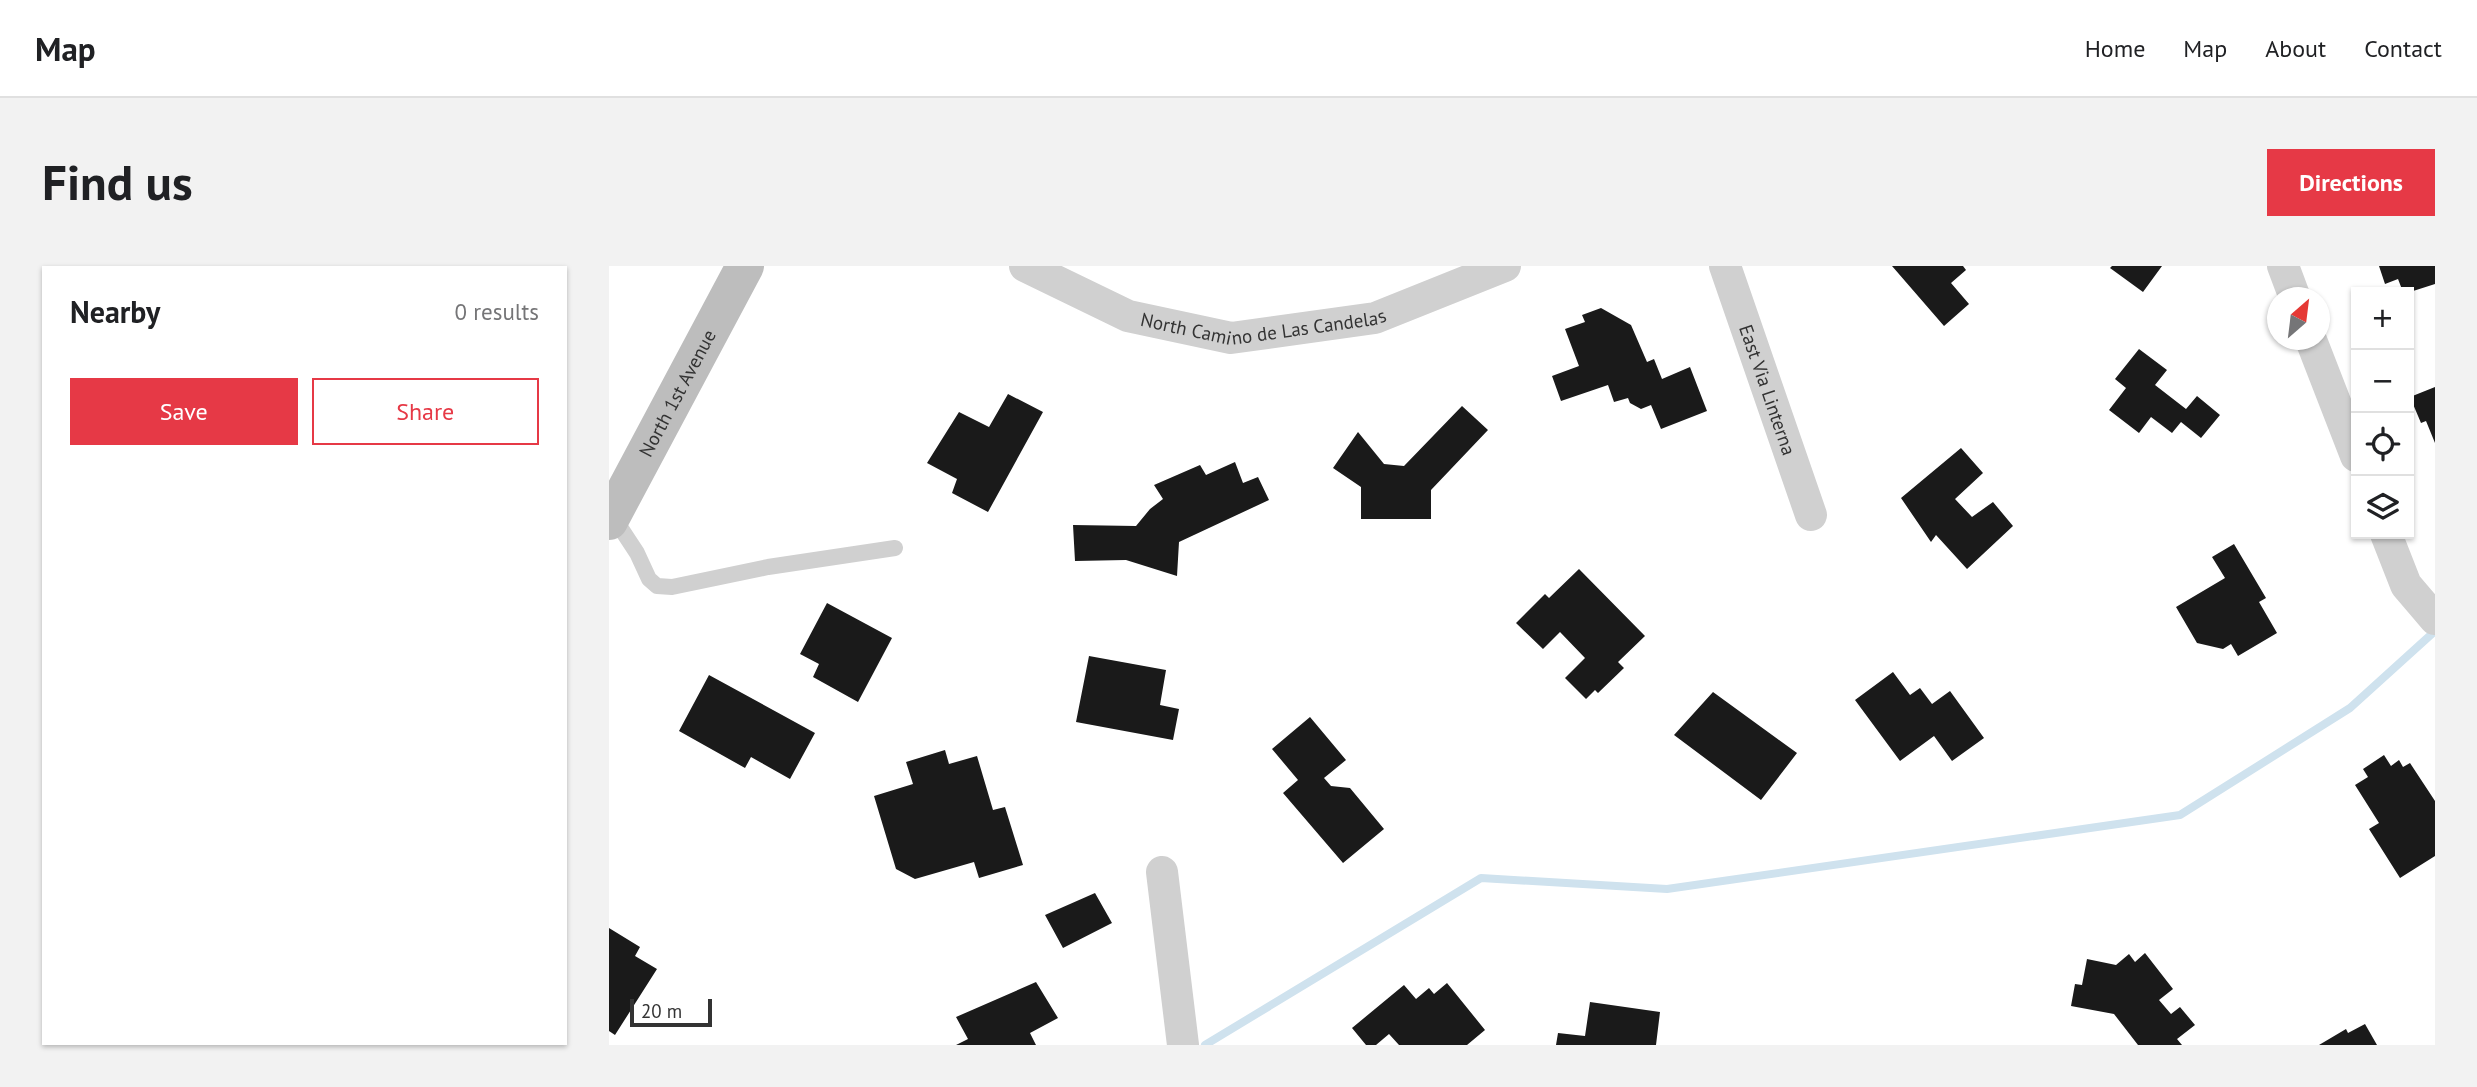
<!DOCTYPE html>
<html lang="en">
<head>
<meta charset="utf-8">
<style>
	body { margin:0; font-family:"PT Sans",sans-serif; background:#f2f2f2; color:#202124 }
	.controls { position:absolute; right:21px; top:21px; display:grid; overflow:hidden; border-radius:0px; box-shadow:0 2px 5px #0004 }
	.controls button { width:63px; height:63px; display:grid; place-items:center; padding:0; border:0; border-bottom:2px solid #e0e0e0; background:#fff; color:#202124; font:35px sans-serif }
	.compass { position:absolute; left:1658px; top:21px; width:63px; height:63px; border-radius:50%; background:#fff; box-shadow:0 2px 5px #0004; rotate:28deg }
	.scale { position:absolute; left:21px; bottom:18px; width:82px; box-sizing:border-box; padding-left:7px; border:4px solid #333; border-top:0; font-size:19px; line-height:24px; white-space:nowrap; color:#333; -webkit-text-stroke:5px #fff; paint-order:stroke }
	.list { margin:0; padding:0; list-style:none }
	h2 { display:flex; justify-content:space-between; align-items:center; height:91px; margin:0; padding:0 28px; font-size:30px }
	h2 small { font-size:23px; font-weight:400; color:#757577 }
	.actions { display:flex; gap:14px; padding:21px 28px }
	.actions a { flex:1; padding:16px 0; border:2px solid #e63946; border-radius:0px; text-align:center; font-size:24px; color:#e63946 }
	.actions .main { background:#e63946; color:#fff }
	.icon { flex:none; width:38px; height:38px; fill:none; stroke:currentColor; stroke-width:2; stroke-linecap:round; stroke-linejoin:round }
	.map { position:relative; flex:none; width:1826px; height:779px; overflow:hidden; border-radius:0px }
	header { display:flex; align-items:center; gap:42px; box-sizing:border-box; height:98px; padding:0 35px; background:#fff; border-bottom:2px solid #e0e0e0 }
	header strong { font-size:33px }
	nav { display:flex; gap:38px; margin-inline-start:auto; font-size:24px }
	.intro { display:flex; align-items:center; justify-content:space-between; box-sizing:border-box; height:168px; padding:0 42px }
	h1 { margin:0; font-size:49px }
	.button { padding:18px 32px; border-radius:0px; background:#e63946; color:#fff; font-size:24px; font-weight:700 }
	main { display:flex; gap:42px; padding:0 42px }
	aside { flex:1; background:#fff; border-radius:0px; box-shadow:0 2px 5px #0004 }
	.map>svg:first-child { display:block }
	.lines { fill:none; stroke-linecap:round; stroke-linejoin:round }
	.stream { stroke:#cfe2ee; stroke-width:8 }
	.building { fill:#1a1a1a }
	.lane { stroke:#d0d0d0; stroke-width:16 }
	.street { stroke:#d0d0d0; stroke-width:32 }
	.secondary { stroke:#bdbdbd; stroke-width:38 }
	.labels { text-anchor:middle; dominant-baseline:central; stroke-width:7; stroke-linejoin:round; paint-order:stroke }
	.street-label { font-size:19px; fill:#333; stroke:#fff }
</style>
</head>
<body>
<header>
<strong>Map</strong>
<nav><a>Home</a><a>Map</a><a>About</a><a>Contact</a></nav>
</header>
<div class="intro"><h1>Find us</h1><a class="button">Directions</a></div>
<main>
<aside>
<h2>Nearby<small>0 results</small></h2>
<ul class="list">
</ul>
<div class="actions"><a class="main">Save</a><a>Share</a></div>
</aside>
<div class="map">
<svg width="1826" height="779" viewBox="0 0 1826 779">
	<rect width="100%" height="100%" fill="#fff"/>
	<g class="lines">
		<path class="stream" d="M596,779L872,612L1058,623L1571,549L1741,442L1826,365"/>
	</g>
	<path class="building" d="M1283,0H1354L1357,4L1342,17L1360,38L1335,60Z
		M1503,0H1553L1534,26L1501,2Z
		M1770,0H1826V18L1801,26H1794L1789,13L1776,18Z
		M992,42L1022,59L1038,96L1045,93L1053,113L1081,101L1098,145L1052,163L1042,139L1032,143L1021,137L1019,132L1005,136L999,119L952,135L943,110L970,100L956,63L976,56L973,49Z
		M1530,83L1558,104L1546,119L1577,143L1588,130L1611,149L1592,172L1572,156L1563,167L1542,151L1530,167L1500,144L1517,122L1506,113Z
		M1826,121V177L1817,155L1812,157L1801,131Z
		M399,128L434,146L379,246L343,227L348,213L318,197L350,146L380,161Z
		M853,140L879,164L822,224V253H752V221L724,202L749,166L775,198L795,200Z
		M1352,182L1374,207L1346,233L1363,251L1384,236L1404,260L1358,303L1327,269L1322,276L1292,232Z
		M626,196L634,217L649,211L660,234L570,276L568,310L517,294L466,295L464,259L527,260L541,243L554,233L545,219L591,199L597,209Z
		M1625,278L1657,332L1650,336L1668,367L1629,390L1622,378L1614,383L1588,377L1567,341L1616,312L1603,291Z
		M970,303L1036,370L1009,396L1015,402L989,427L986,424L977,433L956,412L976,392L951,366L934,383L907,357L936,328L940,332Z
		M218,337L283,372L249,436L204,411L210,398L191,388Z
		M480,390L557,404L551,439L570,443L564,474L467,456Z
		M1284,406L1301,429L1311,422L1323,438L1341,425L1375,472L1343,495L1325,470L1291,495L1246,434Z
		M100,409L206,467L181,513L142,491L136,502L70,465Z
		M1104,426L1188,487L1152,534L1065,469Z
		M701,451L737,494L715,512L722,520L741,522L775,563L734,597L674,527L689,514L663,483Z
		M336,484L340,498L368,490L384,544L396,541L414,599L370,612L365,596L306,613L287,603L265,530L304,518L297,496Z
		M1775,489L1782,500L1790,494L1794,501L1801,497L1826,535V590L1791,612L1760,563L1770,557L1746,519L1759,511L1754,503Z
		M486,627L503,657L454,682L436,649Z
		M0,662L31,681L26,690L48,703L6,769L0,765Z
		M1536,687L1564,723L1550,734L1562,748L1571,741L1586,759L1568,773L1573,779H1529L1505,748L1462,740L1466,718L1473,719L1478,693L1507,699L1520,688L1526,696Z
		M427,716L449,752L421,767L427,779H347L359,773L347,751Z
		M838,717L876,764L858,779H790L780,768L767,779H757L743,762L795,719L807,733L820,722L825,728Z
		M981,736L1051,746L1047,779H947L949,767L976,770Z
		M1756,758L1768,779H1710L1737,763L1739,767Z"/>
	<g class="lines">
		<path class="lane" d="M3,249L28,287L40,313L48,320L63,321L159,301L286,282"/>
		<g class="street">
			<path id="s1" d="M416,0L519,50L622,72L766,52L896,0"/>
			<path id="s2" d="M1116,0L1202,249"/>
			<path d="M1674,0L1686,32"/>
			<path d="M1702,74L1747,190"/>
			<path d="M1777,268L1797,319L1826,353"/>
			<path d="M553,606L574,779"/>
		</g>
		<path class="secondary" id="s3" d="M0,255L136,0"/>
	</g>
	<g class="labels">
		<g class="street-label">
			<text stroke="none"><textPath href="#s1" startOffset="252">North Camino de Las Candelas</textPath></text>
			<text stroke="none"><textPath href="#s2" startOffset="131">East Via Linterna</textPath></text>
			<text stroke="none"><textPath href="#s3" startOffset="145">North 1st Avenue</textPath></text>
		</g>
	</g>
</svg>
<div class="controls">
<button>+</button>
<button>−</button>
<button><svg class="icon" aria-label="locate" viewBox="0 0 24 24"><circle cx="12" cy="12" r="6"/><path d="M12 2v4M12 18v4M2 12h4M18 12h4"/></svg></button>
<button><svg class="icon" aria-label="layers" viewBox="0 0 24 24"><path d="M12 4l9 5-9 5-9-5zM3 14l9 5 9-5"/></svg></button>
</div>
<svg class="compass" viewBox="-18 -18 36 36"><path d="M0-13l5 13h-10z" fill="#e53935"/><path d="M0 13l5-13h-10z" fill="#757577"/></svg>
<div class="scale">20 m</div>
</div>
</main>
</body>
</html>
